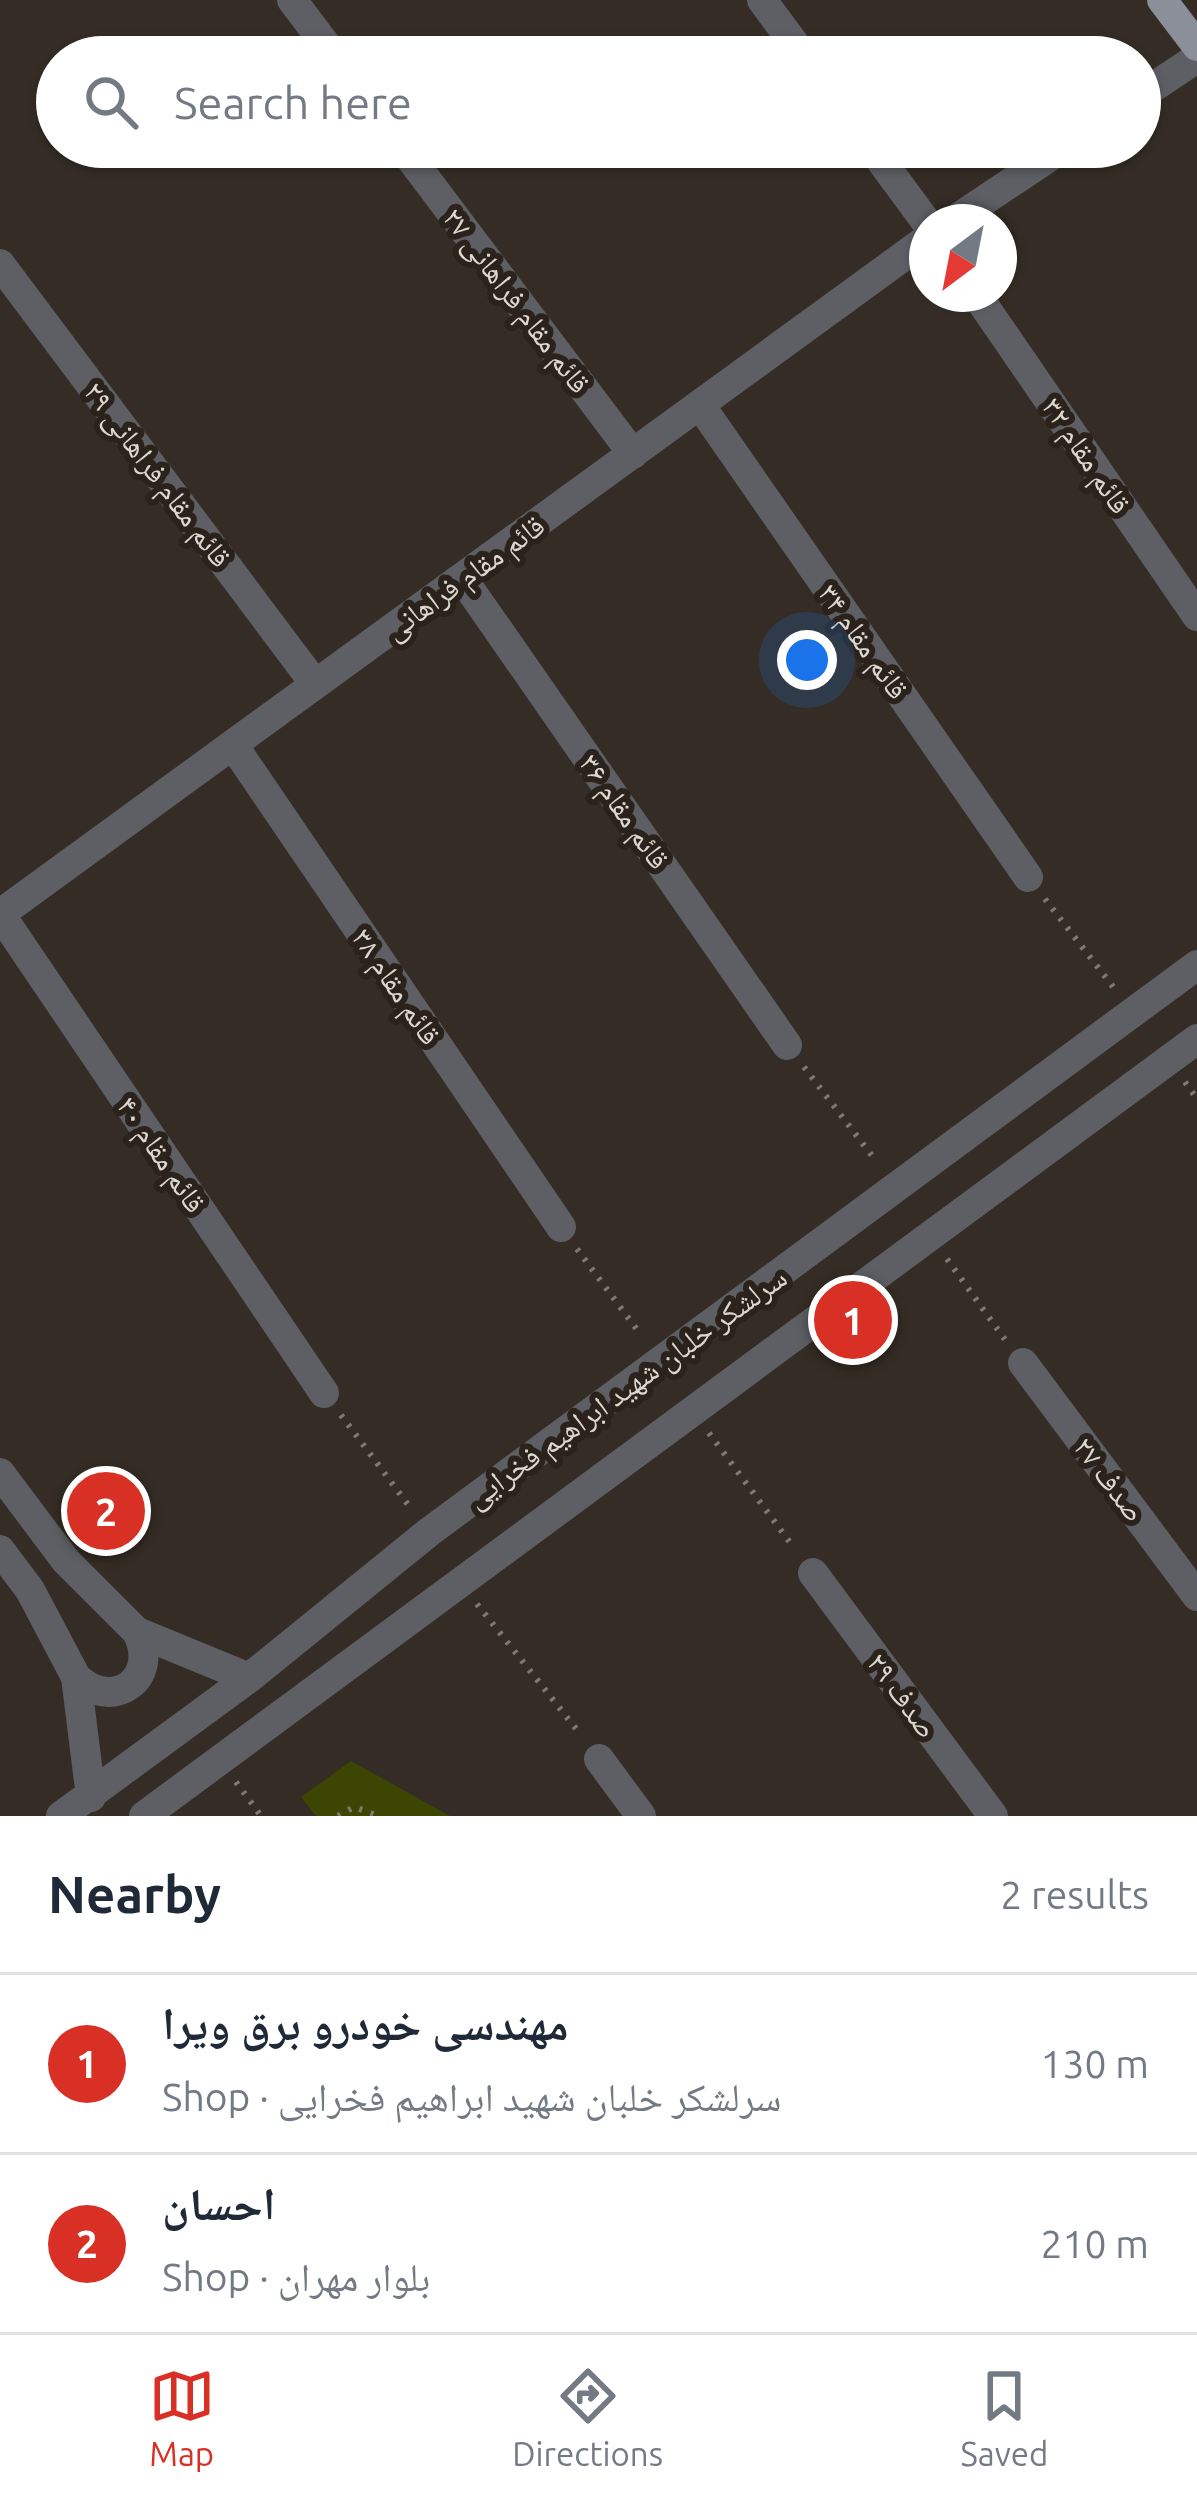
<!DOCTYPE html>
<html lang="en">
<head>
<meta charset="utf-8">
<style>
	body { margin:0; font-family:Ubuntu,"Noto Naskh Arabic",sans-serif; background:#f6f6f7; color:#1f2937 }
	.compass { position:absolute; left:909px; top:204px; width:108px; height:108px; border-radius:50%; background:#fff; box-shadow:0 3px 9px #0004; rotate:212deg }
	.you { position:absolute; left:807px; top:660px; width:42px; height:42px; margin:-30px; border:9px solid #fff; border-radius:50%; background:#1a73e8; box-shadow:0 0 0 18px #1a73e833 }
	.badge { display:grid; place-items:center; width:78px; height:78px; border-radius:50%; background:#d93025; color:#fff; font-size:39px; font-weight:700 }
	.pin { position:absolute; translate:-50% -50%; border:6px solid #fff; box-shadow:0 3px 12px #0006 }
	.list { margin:0; padding:0; list-style:none }
	h2 { display:flex; justify-content:space-between; align-items:center; height:156px; margin:0; padding:0 48px; font-size:51px }
	h2 small { font-size:39px; font-weight:400; color:#747a83 }
	.list li { display:grid; grid-template-columns:78px 1fr auto; gap:36px; align-items:center; box-sizing:border-box; height:180px; padding:0 48px; border-top:3px solid #e0e1e3 }
	.list b { display:block; font-size:45px; white-space:nowrap }
	.list p { margin:0; font-size:39px; white-space:nowrap; color:#747a83 }
	.list em { font-size:39px; font-style:normal; color:#747a83 }
	.icon { flex:none; width:66px; height:66px; fill:none; stroke:currentColor; stroke-width:2; stroke-linecap:round; stroke-linejoin:round }
	.map { position:relative; flex:none; width:1197px; height:1816px; overflow:hidden }
	.search { position:absolute; background:#fff; box-shadow:0 3px 9px #0004; left:36px; right:36px; top:36px; height:132px; display:flex; align-items:center; gap:30px; box-sizing:border-box; padding:0 42px; border-radius:66px; color:#747a83; font-size:45px }
	.sheet { height:516px; background:#fff }
	nav { display:flex; justify-content:space-around; align-items:center; box-sizing:border-box; height:168px; border-top:3px solid #e0e1e3; background:#fff; font-size:33px; color:#747a83 }
	nav a { display:grid; justify-items:center; gap:6px }
	nav .on { color:#d93025 }
	.map>svg:first-child { display:block }
	.green { fill:#3c4602 }
	.lines { fill:none; stroke-linecap:round; stroke-linejoin:round }
	.path { stroke:#7f7971; stroke-width:6; stroke-dasharray:3 9; stroke-linecap:butt }
	.minor { stroke:#5d5f64; stroke-width:30 }
	.major { stroke:#8a8f99; stroke-width:30 }
	.labels { text-anchor:middle; dominant-baseline:central; stroke-width:12; stroke-linejoin:round; paint-order:stroke }
	.street-label { font-size:30px; fill:#dcd7d1; stroke:#2b231b }
</style>
</head>
<body>
<div class="map">
<svg width="1197" height="1816" viewBox="0 0 1197 1816">
	<rect width="100%" height="100%" fill="#352d25"/>
	<path class="green" d="M351,1761L450,1816H316L301,1797Z"/>
	<g class="lines">
		<path class="path" d="M1045,899L1114,988
			M804,1067L876,1161
			M1185,1082L1197,1099
			M577,1249L641,1335
			M947,1259L1006,1341
			M341,1415L412,1510
			M709,1433L794,1548
			M477,1604L581,1735
			M236,1782L261,1816
			M338,1816L354,1807L379,1816"/>
		<path class="minor" d="M292,0L335,57
			M762,0L804,57
			M1140,96L1197,58
			M402,147L633,454
			M871,147L927,223
			M952,222L1064,147
			M0,264L315,684
			M976,294L1197,616
			M700,405L1028,877
			M462,578L787,1045
			M233,745L561,1227
			M1023,1363L1197,1596
			M324,1393L0,914L927,239
			M0,1473L66,1561L137,1632L249,1678
			M0,1550L30,1590L76,1677L91,1797
			M813,1573L993,1816
			M76,1677C113,1713 161,1678 137,1632
			M599,1759L641,1816
			M61,1816L249,1678L429,1532L1197,965
			M144,1816L1197,1039"/>
		<path class="major" d="M1162,0L1197,46"/>
	</g>
	<g class="labels">
		<g class="street-label">
			<text transform="translate(517 300) rotate(53)">قائم مقام فراهانی ۲۷</text>
			<text transform="translate(1087 455) rotate(56)">قائم مقام ۳۲</text>
			<text transform="translate(158 474) rotate(53)">قائم مقام فراهانی ۲۹</text>
			<text transform="translate(464 577) rotate(-36)">قائم مقام فراهانی</text>
			<text transform="translate(864 641) rotate(55)">قائم مقام ۳۴</text>
			<text transform="translate(625 811) rotate(55)">قائم مقام ۳۶</text>
			<text transform="translate(397 986) rotate(56)">قائم مقام ۳۸</text>
			<text transform="translate(162 1154) rotate(56)">قائم مقام ۴۰</text>
			<text transform="translate(626 1387) rotate(-36)">سرلشکر خلبان شهید ابراهیم فخرایی</text>
			<text transform="translate(1110 1479) rotate(53)">صدف ۲۷</text>
			<text transform="translate(903 1695) rotate(54)">صدف ۲۹</text>
		</g>
	</g>
</svg>
<svg class="compass" viewBox="-18 -18 36 36"><path d="M0-13l5 13h-10z" fill="#e53935"/><path d="M0 13l5-13h-10z" fill="#747a83"/></svg>
<div class="you"></div>
<div class="pin badge" style="left:853px;top:1320px">1</div>
<div class="pin badge" style="left:106px;top:1511px">2</div>
<div class="search"><svg class="icon" aria-label="search" viewBox="0 0 24 24"><circle cx="10" cy="10" r="6"/><path d="M15 15l6 6"/></svg>Search here</div>
</div>
<section class="sheet">
<h2>Nearby<small>2 results</small></h2>
<ul class="list">
<li><span class="badge">1</span><div><b>مهندسی خودرو برق ویرا‌</b><p>Shop · سرلشکر خلبان شهید ابراهیم فخرایی</p></div><em>130 m</em></li>
<li><span class="badge">2</span><div><b>احسان</b><p>Shop · بلوار مهران</p></div><em>210 m</em></li>
</ul>
</section>
<nav>
<a class="on"><svg class="icon" aria-label="map" viewBox="0 0 24 24"><path d="M3 6l6-2 6 2 6-2v14l-6 2-6-2-6 2zM9 4v14M15 6v14"/></svg>Map</a>
<a><svg class="icon" aria-label="directions" viewBox="0 0 24 24"><path d="M12 3l9 9-9 9-9-9zM9 14v-3h6M13 9l2 2-2 2"/></svg>Directions</a>
<a><svg class="icon" aria-label="saved" viewBox="0 0 24 24"><path d="M7 4h10v16l-5-4-5 4z"/></svg>Saved</a>
</nav>
</body>
</html>
